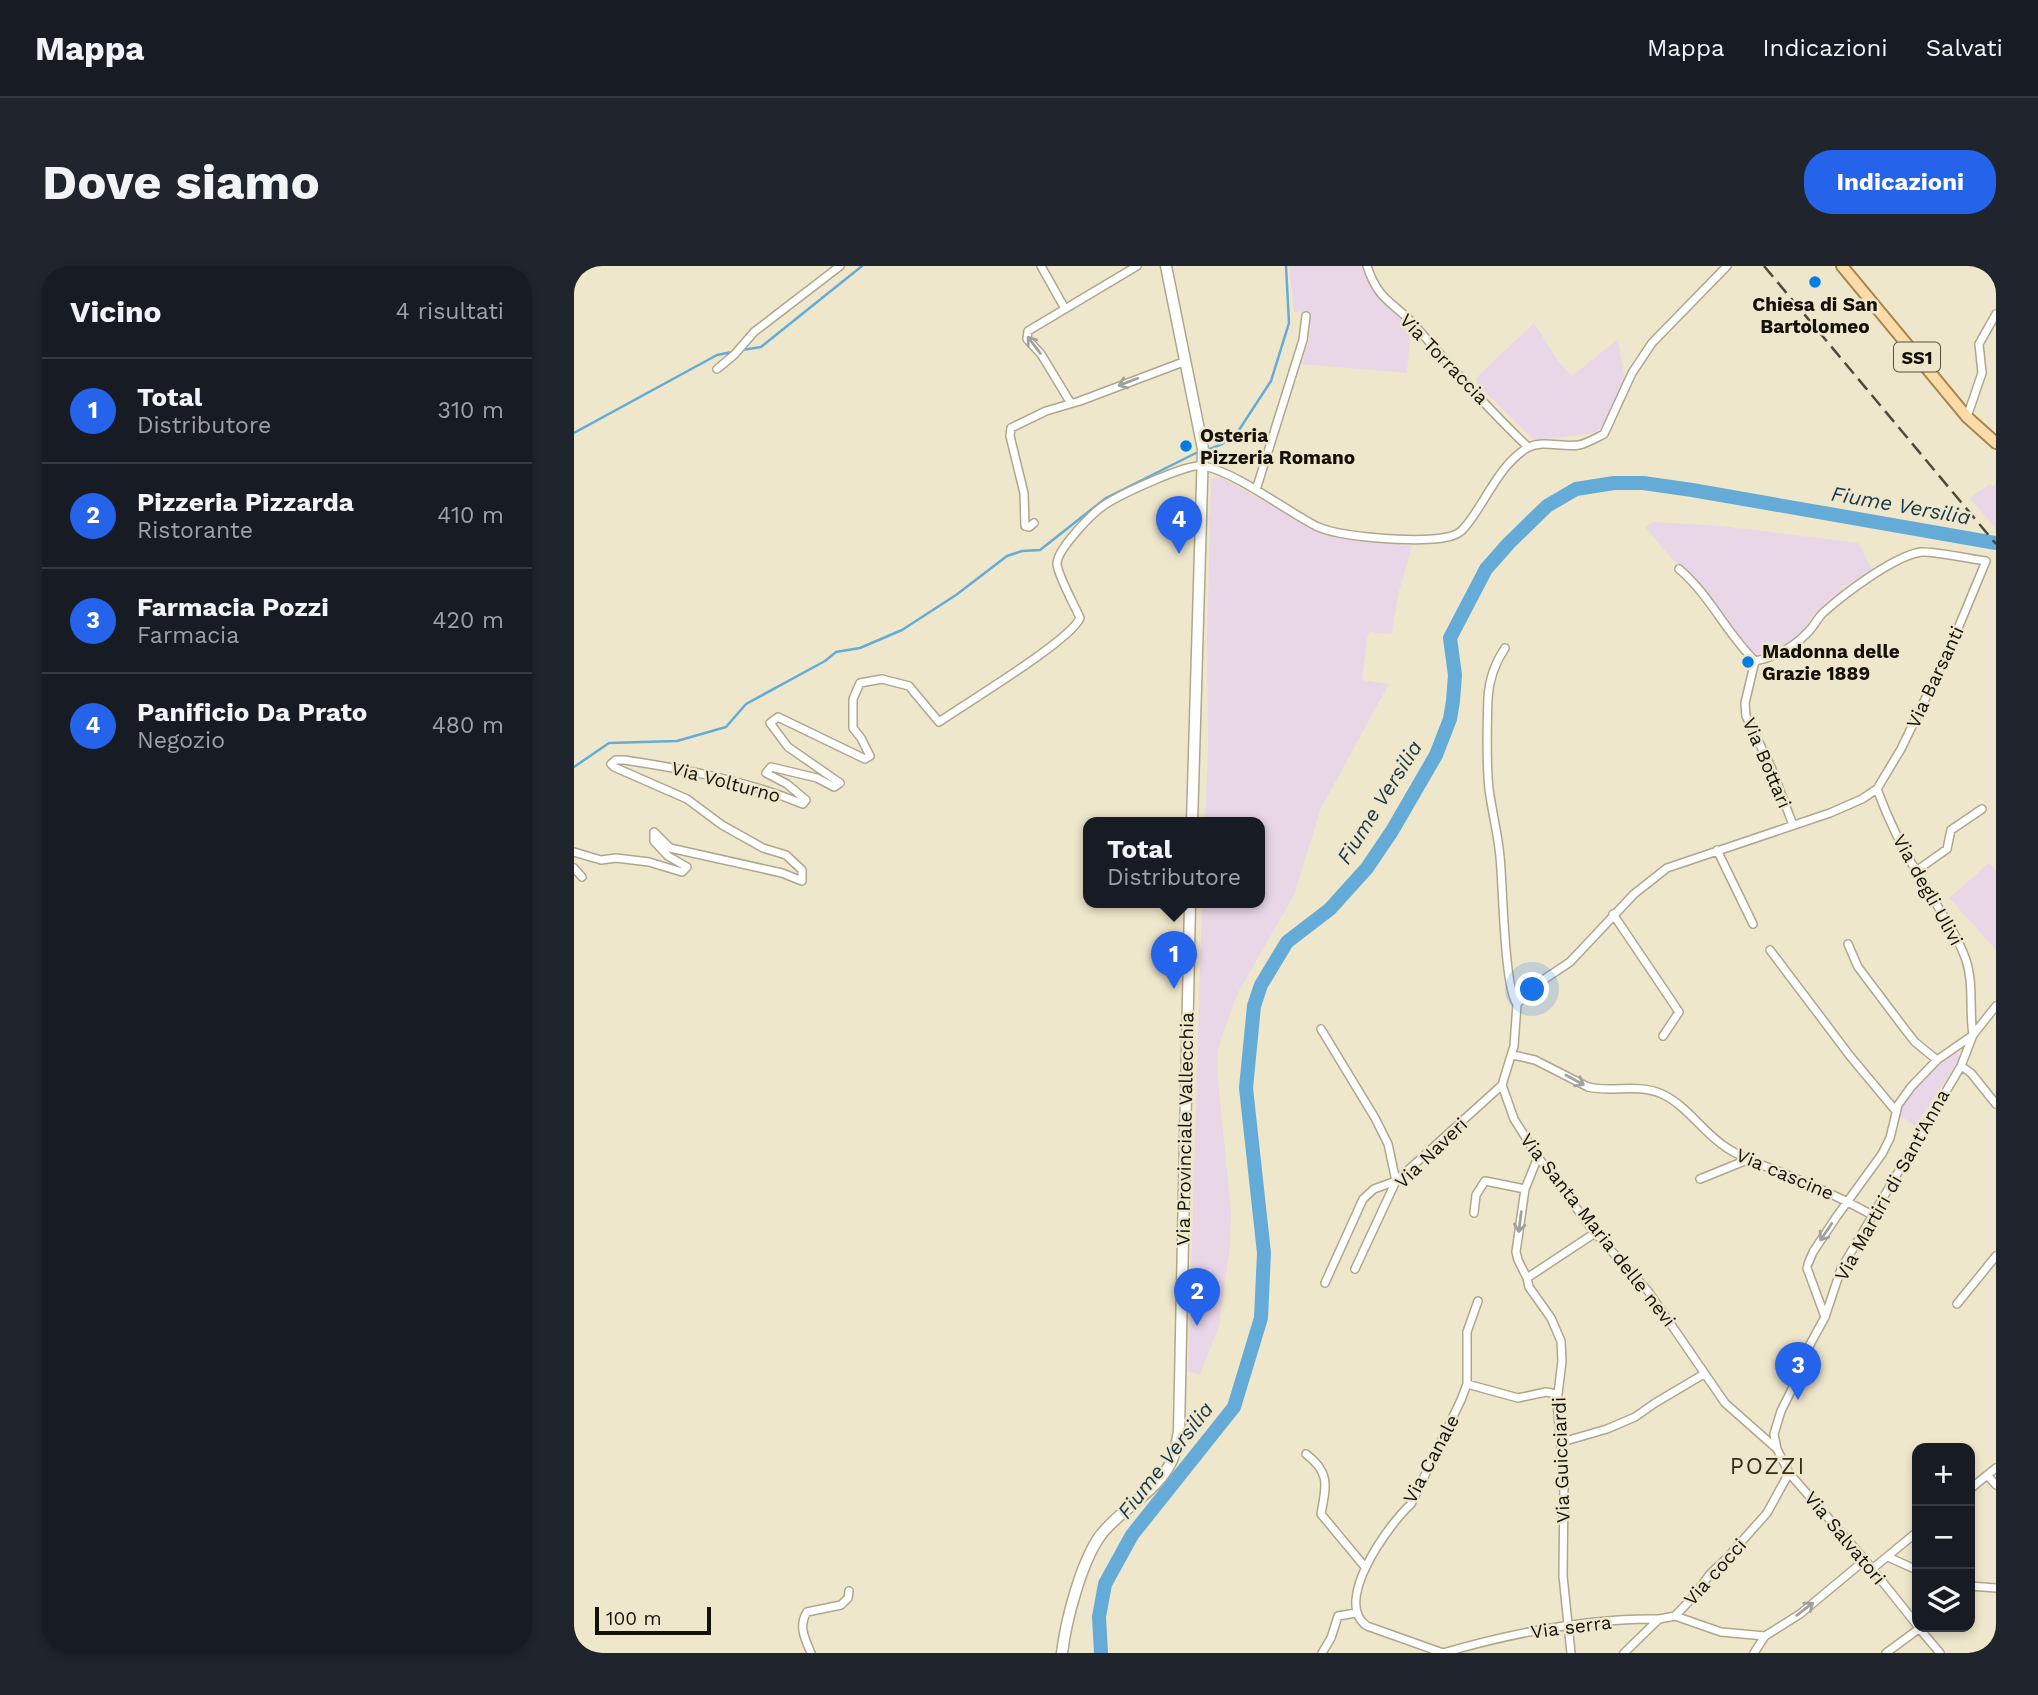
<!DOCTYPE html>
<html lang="it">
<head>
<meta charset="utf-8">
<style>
	body { margin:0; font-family:"Work Sans",sans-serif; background:#20242c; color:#f1f3f6 }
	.controls { position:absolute; right:21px; bottom:21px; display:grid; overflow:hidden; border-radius:14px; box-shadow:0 4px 10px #0003 }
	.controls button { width:63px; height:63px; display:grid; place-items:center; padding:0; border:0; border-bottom:2px solid #363941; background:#171b24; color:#f1f3f6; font:35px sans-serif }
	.scale { position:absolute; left:21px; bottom:18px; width:116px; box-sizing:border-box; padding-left:7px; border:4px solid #141208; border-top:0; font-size:19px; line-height:24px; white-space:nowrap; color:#141208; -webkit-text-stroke:5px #efe7cc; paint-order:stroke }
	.you { position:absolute; left:959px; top:724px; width:24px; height:24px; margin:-18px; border:5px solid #fff; border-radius:50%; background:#1a73e8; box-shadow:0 0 0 10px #1a73e833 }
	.badge { display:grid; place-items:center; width:46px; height:46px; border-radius:50%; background:#2563eb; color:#fff; font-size:23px; font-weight:700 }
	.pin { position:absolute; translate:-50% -58px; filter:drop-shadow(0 2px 4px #0008) }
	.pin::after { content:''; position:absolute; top:37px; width:24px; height:21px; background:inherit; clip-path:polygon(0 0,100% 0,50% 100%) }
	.popup { position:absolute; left:509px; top:551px; width:182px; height:91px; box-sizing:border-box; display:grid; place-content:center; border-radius:14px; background:#171b24; filter:drop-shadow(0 2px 5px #0005); font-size:23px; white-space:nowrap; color:#9ea1a6 }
	.popup b { font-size:26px; color:#f1f3f6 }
	.popup::after { content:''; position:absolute; left:50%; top:100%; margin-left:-14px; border:14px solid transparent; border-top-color:#171b24 }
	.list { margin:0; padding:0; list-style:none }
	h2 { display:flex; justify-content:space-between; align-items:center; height:91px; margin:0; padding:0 28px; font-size:30px }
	h2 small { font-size:23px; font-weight:400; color:#9ea1a6 }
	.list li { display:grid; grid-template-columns:46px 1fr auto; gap:21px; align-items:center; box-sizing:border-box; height:105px; padding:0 28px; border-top:2px solid #363941 }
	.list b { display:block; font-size:26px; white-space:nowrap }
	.list p { margin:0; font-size:23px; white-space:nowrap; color:#9ea1a6 }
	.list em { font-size:23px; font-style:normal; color:#9ea1a6 }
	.icon { flex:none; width:38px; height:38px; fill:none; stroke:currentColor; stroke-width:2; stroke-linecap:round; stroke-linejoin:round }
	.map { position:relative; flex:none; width:1422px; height:1387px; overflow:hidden; border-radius:28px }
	header { display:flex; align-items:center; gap:42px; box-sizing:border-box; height:98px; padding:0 35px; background:#171b24; border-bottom:2px solid #363941 }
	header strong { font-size:33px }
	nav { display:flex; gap:38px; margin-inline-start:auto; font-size:24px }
	.intro { display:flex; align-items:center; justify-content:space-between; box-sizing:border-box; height:168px; padding:0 42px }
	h1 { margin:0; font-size:49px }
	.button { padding:18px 32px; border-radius:28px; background:#2563eb; color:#fff; font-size:24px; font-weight:700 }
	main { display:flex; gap:42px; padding:0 42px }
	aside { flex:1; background:#171b24; border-radius:28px; box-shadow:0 4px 10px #0003 }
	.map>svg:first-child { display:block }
	.industrial { fill:#e9d7e7 }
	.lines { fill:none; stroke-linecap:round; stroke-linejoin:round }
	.stream { stroke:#64acd7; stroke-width:2.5 }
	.river { stroke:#64acd7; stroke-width:14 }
	.street-casing { stroke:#aea78d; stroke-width:10 }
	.secondary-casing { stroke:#aea78d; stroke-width:13 }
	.primary-casing { stroke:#a9864c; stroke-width:14 }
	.street { stroke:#fff; stroke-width:7 }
	.secondary { stroke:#fff; stroke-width:10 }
	.primary { stroke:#fbdca9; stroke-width:10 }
	.rail { stroke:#4f4b3c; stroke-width:2.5; stroke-dasharray:14 7; stroke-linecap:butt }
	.oneway { stroke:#a1a09c }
	.poi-dot { fill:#007ee4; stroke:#efe7cc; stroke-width:2.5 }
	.labels { text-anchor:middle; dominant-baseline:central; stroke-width:5; stroke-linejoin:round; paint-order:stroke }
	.shield { fill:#efe7cc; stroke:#565243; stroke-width:2 }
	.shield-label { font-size:18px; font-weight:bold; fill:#141208 }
	.poi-label { font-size:19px; font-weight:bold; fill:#141208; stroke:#efe7cc; text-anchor:start }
	.street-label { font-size:19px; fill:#141208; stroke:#efe7cc }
	.water-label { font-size:21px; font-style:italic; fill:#18384b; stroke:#efe7cc }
	.quarter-label { font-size:23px; letter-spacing:2px; fill:#342e18; stroke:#efe7cc }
</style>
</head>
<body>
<header>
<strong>Mappa</strong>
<nav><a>Mappa</a><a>Indicazioni</a><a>Salvati</a></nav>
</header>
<div class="intro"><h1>Dove siamo</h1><a class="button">Indicazioni</a></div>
<main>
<aside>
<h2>Vicino<small>4 risultati</small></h2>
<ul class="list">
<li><span class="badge">1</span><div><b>Total</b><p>Distributore</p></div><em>310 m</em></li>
<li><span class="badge">2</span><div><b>Pizzeria Pizzarda</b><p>Ristorante</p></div><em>410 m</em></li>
<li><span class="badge">3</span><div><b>Farmacia Pozzi</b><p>Farmacia</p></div><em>420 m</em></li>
<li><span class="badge">4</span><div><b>Panificio Da Prato</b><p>Negozio</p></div><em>480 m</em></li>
</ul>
</aside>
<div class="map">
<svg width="1422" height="1387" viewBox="0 0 1422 1387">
	<rect width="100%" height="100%" fill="#efe7cc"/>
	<path class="industrial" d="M715,0H791L801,26L837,60L833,107L727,98L735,74L736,45L720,46Z
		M960,57L985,96L998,110L1044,73L1051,114L1032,156L1023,165L1014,168L960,174L903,118V111Z
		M647,211L748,268L838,280L824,329L818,368L795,366L793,374L788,414L815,418L747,542L720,629L664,727L648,769L644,786V813L657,946L656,979L645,1060L626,1109L614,1105L628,637H686V557H631L634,484L633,371L637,213Z
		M1422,217V263L1396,232L1416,218L1419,220Z
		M1080,256L1147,260L1284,277L1299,305L1281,317L1268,320L1267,327L1254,334L1236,352L1232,364L1201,385L1190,391L1186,390L1172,382L1118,308L1099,294L1071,261Z
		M1415,597L1422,605V684L1375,632Z
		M1381,787L1385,788V793L1342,860L1323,848L1339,822L1369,793Z"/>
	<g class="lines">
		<path class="stream" d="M168,84L187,81L288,0
			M0,167L143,89L158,86
			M636,183L648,178L663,167L697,115L715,57L712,0
			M0,501L35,477L103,475L152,461L172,438L251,395L262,386L286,382L328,364L382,329L433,290L448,285L466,284L532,232L622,187"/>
		<path class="river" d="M527,1387L525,1351L531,1318L558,1269L660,1141L687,1052L690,987L672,822L680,740L687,719L713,676L756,643L793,602L818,565L862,489L876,453L879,435L881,409L876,372L912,303L935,277L973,240L1002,223L1040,217H1069L1118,224L1422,277"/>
		<g class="street-casing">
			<path id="street" d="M467,0L490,41
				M793,0C805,37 821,36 843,62C879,103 915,144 954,181
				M143,103L160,89L180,66L266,0
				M496,136L467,88L453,73L454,65L563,0
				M1393,151L1408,107L1405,78L1422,48
				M682,224L729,74L732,50
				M460,257L455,261L451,260L450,227L436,170L437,162L472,145L506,135L612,95
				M1105,303C1136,329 1152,367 1181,395
				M931,382C921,397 915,414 914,432C913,461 912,494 915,523C918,546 924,568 926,591C929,618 930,722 943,738L940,780L928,819L940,853L964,891L1021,967L1074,1025L1151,1137L1203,1183
				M1143,584L1179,658
				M0,586L27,594L42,592L75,596L108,606L113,601L94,590L80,575V566L96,582L208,607L228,615V604L212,589L189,582L148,559L113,533L40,501L37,498L42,494H50C111,503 173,515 229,538L232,534L213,518L192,507L197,501L243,512L260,521L266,517L214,481L196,457L204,451L291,493L296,490L287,472L279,462V433L286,417L308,413L335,420L365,456C392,437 496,375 506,352C501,340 484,310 483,298C483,283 519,246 532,238C548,228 615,196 630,200C665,208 709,243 742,260C767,272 841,276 868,272C877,271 886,268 891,261C912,236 924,200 953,182C969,173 988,182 1005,179C1014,177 1022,172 1030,168L1058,107L1078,77L1153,0
				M0,602L8,611
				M1342,605L1373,583L1377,564L1408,543
				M1039,648L1105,746L1089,770
				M1274,678L1284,701L1330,762L1341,776L1363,794
				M1196,684L1276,790L1321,844
				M943,738L960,720L996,696L1060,628L1093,602L1256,547L1288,533L1303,523L1327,483L1375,384L1412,295C1397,293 1359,285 1347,286C1320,290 1270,328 1250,346C1243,352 1240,361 1233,367C1219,382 1201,391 1181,395L1171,437L1172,450L1197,501L1219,559
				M747,763L801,852L814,878L822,915L800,923L789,933L751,1017
				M939,789L961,794L1014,821C1038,827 1063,817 1088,828C1114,840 1129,867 1153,882C1170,893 1188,899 1206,906C1238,919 1268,932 1298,949
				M1387,800L1397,807L1422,838
				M964,891L951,923L942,986L944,994L953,1012L955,1021L977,1052L987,1075L988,1095L983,1136L990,1218L989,1310L997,1387
				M1126,913L1173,894
				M900,947L902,929L911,915L951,923
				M1234,998L1239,986L1263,950L1308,888L1316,872L1324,839L1337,821L1363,794L1399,769C1395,744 1400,718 1392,694C1381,663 1361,638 1345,610C1328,582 1314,553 1303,523
				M1233,1002L1251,1051
				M781,1003L822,915L928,819
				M953,1012L1021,967
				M1383,1038L1422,990
				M893,1118L944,1132L972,1126L983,1128
				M988,1176L1033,1163L1061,1151L1081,1137L1130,1108
				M732,1188C757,1207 752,1220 747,1248L791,1301
				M1413,1209L1422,1219
				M1396,1223L1422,1202
				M1314,1291L1343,1304
				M1298,1303L1343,1266
				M1396,1320L1422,1322
				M1101,1350L1147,1366L1191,1370
				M1343,1359L1291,1294L1215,1207L1203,1183L1200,1168L1207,1145L1221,1117L1233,1084L1251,1051L1267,1003L1387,800L1399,769L1422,740
				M1344,1361L1366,1387
				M237,1387C231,1373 224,1360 233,1346L267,1339L274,1332L275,1325
				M748,1387L757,1372L764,1350L782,1347
				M869,1387L793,1360C758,1336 815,1258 837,1238L887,1134L893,1118V1066L904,1035
				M869,1387C938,1367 1013,1352 1085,1353
				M1050,1387L1085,1353L1101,1350L1119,1331L1136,1308L1152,1293L1193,1247L1215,1207
				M1180,1387L1191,1370L1226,1348L1291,1294
				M1312,1387L1346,1362"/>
		</g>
		<g class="secondary-casing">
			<path id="secondary" d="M592,0L629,183L618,557
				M488,1387C492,1354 507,1297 526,1270C545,1244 584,1225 597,1196C602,1187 603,1174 605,1165L616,637"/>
		</g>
		<g class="primary-casing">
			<path id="primary" d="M1268,0L1393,151L1422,177"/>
		</g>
		<use href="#street" class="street"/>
		<use href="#secondary" class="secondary"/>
		<use href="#primary" class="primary"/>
		<path class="rail" d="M1190,0L1422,278"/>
	</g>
	<defs><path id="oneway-shaft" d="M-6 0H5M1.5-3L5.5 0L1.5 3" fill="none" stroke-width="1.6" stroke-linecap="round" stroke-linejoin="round" transform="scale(1.75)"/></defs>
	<g class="oneway">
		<use href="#oneway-shaft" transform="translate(460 79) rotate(-127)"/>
		<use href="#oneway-shaft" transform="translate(554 116) rotate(159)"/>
		<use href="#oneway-shaft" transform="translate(1001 814) rotate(29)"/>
		<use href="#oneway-shaft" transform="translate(946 956) rotate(97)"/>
		<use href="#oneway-shaft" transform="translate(1252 966) rotate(124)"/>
		<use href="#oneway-shaft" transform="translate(1231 1343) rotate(-38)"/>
	</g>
	<g class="poi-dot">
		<circle cx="1241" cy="16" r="7"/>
		<circle cx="612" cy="180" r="7"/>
		<circle cx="1174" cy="396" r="7"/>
	</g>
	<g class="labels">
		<rect class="shield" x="1320" y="76.5" width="46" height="29" rx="5"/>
		<g class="shield-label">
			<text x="1343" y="91">SS1</text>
		</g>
		<g class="poi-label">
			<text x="1241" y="38" text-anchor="middle">Chiesa di San<tspan x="1241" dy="22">Bartolomeo</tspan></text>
			<text x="626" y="169">Osteria<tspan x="626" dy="22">Pizzeria Romano</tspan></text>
			<text x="1188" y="385">Madonna delle<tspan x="1188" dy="22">Grazie 1889</tspan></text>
		</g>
		<g class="street-label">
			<text transform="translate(870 93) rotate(46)">Via Torraccia</text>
			<text transform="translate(1361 411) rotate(-65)">Via Barsanti</text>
			<text transform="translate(1193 497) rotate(67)">Via Bottari</text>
			<text transform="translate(152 516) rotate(15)">Via Volturno</text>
			<text transform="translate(1354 624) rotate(61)">Via degli Ulivi</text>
			<text transform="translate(611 863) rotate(-89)">Via Provinciale Vallecchia</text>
			<text transform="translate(857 887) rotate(-44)">Via Naveri</text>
			<text transform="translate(1211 908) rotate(23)">Via cascine</text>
			<text transform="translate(1318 919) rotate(-61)">Via Martiri di Sant'Anna</text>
			<text transform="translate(1024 964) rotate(52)">Via Santa Maria delle nevi</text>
			<text transform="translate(857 1193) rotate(-62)">Via Canale</text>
			<text transform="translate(987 1194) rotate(-92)">Via Guicciardi</text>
			<text transform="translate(1271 1272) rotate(50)">Via Salvatori</text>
			<text transform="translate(1141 1306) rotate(-48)">Via cocci</text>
			<text transform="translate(997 1361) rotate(-7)">Via serra</text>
		</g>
		<g class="water-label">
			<text transform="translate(1327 239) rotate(10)">Fiume Versilia</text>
			<text transform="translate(805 536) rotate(-58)">Fiume Versilia</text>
			<text transform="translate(591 1194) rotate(-52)">Fiume Versilia</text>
		</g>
		<g class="quarter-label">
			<text x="1194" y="1200">POZZI</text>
		</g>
	</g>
</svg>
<div class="controls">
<button>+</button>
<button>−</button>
<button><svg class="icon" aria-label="layers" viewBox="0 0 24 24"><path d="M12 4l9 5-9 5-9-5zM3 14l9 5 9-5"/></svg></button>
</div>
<div class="scale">100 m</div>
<div class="you"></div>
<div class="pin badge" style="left:600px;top:723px">1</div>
<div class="popup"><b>Total</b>Distributore</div>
<div class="pin badge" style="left:623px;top:1060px">2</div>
<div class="pin badge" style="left:1224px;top:1134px">3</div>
<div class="pin badge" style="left:605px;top:288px">4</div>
</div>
</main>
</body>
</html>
